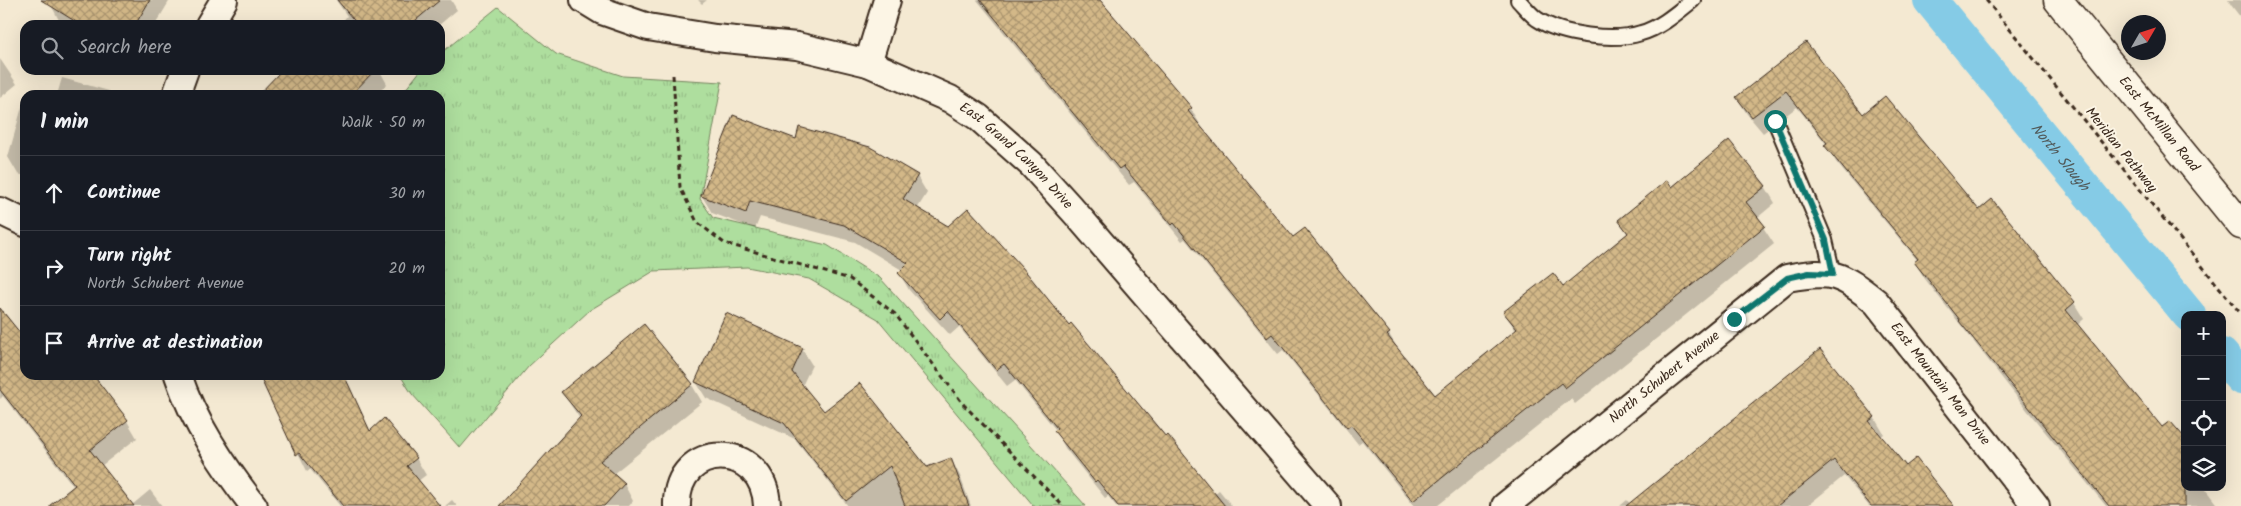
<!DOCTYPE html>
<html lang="en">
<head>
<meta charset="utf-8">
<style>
	body { margin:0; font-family:Kalam,sans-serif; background:#242831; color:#f1f3f6 }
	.controls { position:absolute; right:15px; bottom:15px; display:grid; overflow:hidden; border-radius:10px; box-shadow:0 5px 20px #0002 }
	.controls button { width:45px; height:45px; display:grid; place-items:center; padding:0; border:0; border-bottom:1px solid #363941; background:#171b24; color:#f1f3f6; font:25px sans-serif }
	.compass { position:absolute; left:2121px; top:15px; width:45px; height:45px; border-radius:50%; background:#171b24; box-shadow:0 5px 20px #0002; rotate:51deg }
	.stop { position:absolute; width:15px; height:15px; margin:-11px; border:4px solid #0f766e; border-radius:50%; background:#fff }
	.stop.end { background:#0f766e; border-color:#fff; box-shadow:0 1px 5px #0008 }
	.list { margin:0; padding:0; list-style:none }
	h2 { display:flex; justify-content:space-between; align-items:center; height:65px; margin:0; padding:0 20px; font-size:21px }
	h2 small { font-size:16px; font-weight:400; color:#9ea1a6 }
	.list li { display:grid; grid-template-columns:32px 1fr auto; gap:15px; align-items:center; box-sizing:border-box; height:75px; padding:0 20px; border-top:1px solid #363941 }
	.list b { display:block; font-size:19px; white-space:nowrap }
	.list p { margin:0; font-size:16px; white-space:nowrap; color:#9ea1a6 }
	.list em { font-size:16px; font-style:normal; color:#9ea1a6 }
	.icon { flex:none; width:28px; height:28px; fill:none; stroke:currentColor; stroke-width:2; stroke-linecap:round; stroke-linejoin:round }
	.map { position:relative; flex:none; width:2241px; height:506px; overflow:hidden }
	.search { position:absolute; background:#171b24; box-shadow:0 5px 20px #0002; left:20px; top:20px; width:425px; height:55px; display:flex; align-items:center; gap:12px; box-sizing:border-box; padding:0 18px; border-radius:15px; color:#9ea1a6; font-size:19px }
	.panel { position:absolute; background:#171b24; box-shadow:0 5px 20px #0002; left:20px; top:90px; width:425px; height:290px; border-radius:15px }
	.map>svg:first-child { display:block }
	.grass { fill:url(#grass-tufts); stroke:#74845e }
	.shadow { fill:#0003 }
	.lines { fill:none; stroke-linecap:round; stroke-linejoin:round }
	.canal { stroke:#85cbe6; stroke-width:34 }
	.building { fill:url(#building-cross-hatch); stroke:#3b2a1e }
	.service-casing { stroke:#3b2a1e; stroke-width:18 }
	.minor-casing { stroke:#3b2a1e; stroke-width:30 }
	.secondary-casing { stroke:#3b2a1e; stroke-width:31 }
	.path { stroke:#3b2a1e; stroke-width:3; stroke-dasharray:5 4; stroke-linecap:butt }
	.service { stroke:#fcf5e5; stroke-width:14 }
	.minor { stroke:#fcf5e5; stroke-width:26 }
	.secondary { stroke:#fcf5e5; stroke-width:28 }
	.route { stroke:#0f766e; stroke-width:6 }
	.labels { text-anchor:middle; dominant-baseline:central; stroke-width:4; stroke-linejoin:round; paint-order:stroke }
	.street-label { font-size:14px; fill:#3b2a1e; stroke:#fcf5e5 }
	.water-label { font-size:15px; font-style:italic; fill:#515a5a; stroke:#fcf5e5 }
</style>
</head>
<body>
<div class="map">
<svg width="2241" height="506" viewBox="0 0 2241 506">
	<defs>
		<pattern id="grass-tufts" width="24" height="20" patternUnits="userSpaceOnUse" patternTransform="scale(1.25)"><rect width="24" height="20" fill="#aede9e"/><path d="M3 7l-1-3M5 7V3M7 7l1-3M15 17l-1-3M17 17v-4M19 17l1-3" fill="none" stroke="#97bf88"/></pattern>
		<pattern id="building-cross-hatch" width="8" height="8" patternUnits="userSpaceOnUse" patternTransform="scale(1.25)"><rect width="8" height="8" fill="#d3b888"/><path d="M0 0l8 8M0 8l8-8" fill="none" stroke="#ac966f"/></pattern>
	</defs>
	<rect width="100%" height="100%" fill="#f4e9d2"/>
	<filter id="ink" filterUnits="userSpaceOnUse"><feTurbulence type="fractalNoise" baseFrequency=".02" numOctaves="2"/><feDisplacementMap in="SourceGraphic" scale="10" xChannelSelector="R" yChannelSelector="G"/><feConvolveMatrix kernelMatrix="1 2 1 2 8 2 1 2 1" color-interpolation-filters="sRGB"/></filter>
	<g filter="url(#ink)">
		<path class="grass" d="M498,7L556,54L623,76L722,82L700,199L713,218L827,245L880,278L1086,506H1032L1033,505L878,319L809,279L747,267L654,271L590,310L529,366L460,448L412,394L400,375H440V95H401L421,70H440V54Z"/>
		<path class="shadow" d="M54,0H170L155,25H65L60,22L51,5Z
			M336,0H451L457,10L439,25H339L347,16Z
			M698,0H707L702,4Z
			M977,0H1099L1191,109L1201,126L1199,127L1293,239L1304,229L1389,334L1399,351L1434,397L1516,331L1505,313L1563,287L1628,235L1619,220L1672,189L1765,186L1775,203L1757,218L1774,244L1575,404L1571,399L1437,506H1414L1362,441L1358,444L1283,350L1278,354L1185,239L1182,241L1134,182L1129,185Z
			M2228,0H2241V18L2231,5Z
			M1806,44L1863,115L1979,211L2074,303L2084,319L2077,325L2185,487H2210L2206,490L2218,506H2106L2027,410L1925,279L1915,263L1918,261L1836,162L1827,145L1797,107L1763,133L1747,114L1737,98Z
			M0,59L17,84L0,98Z
			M284,70H385L381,73L387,84L376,95H264Z
			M62,78L109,91L111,95H57Z
			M25,96V176L18,174L8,157Z
			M797,141L917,176L927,193L917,209L1069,327L1214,494L1219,490L1232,506H1116L1108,496L1105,498L1065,448L1056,430L1015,380L1007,386L959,327L950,335L909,290L899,273L902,270L855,242L760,217L755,229L712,213L702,196Z
			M0,310L25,341V375H91L127,421L137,438L101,466L132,505L150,490L162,506H51L74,487L3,396L0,399Z
			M644,326L692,385L702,402L613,474L624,484L633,501L629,506H511L580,419L562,392Z
			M802,349L812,365L802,386L824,413L927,468L951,459L960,476L971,506H848L795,439L706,398L696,382Z
			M260,375H344L370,431L416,458L426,475L418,481L439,506H340L310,469L307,471Z
			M1874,417L1884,434L1880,437L1905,468L1952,506H1869L1844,476L1807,506H1620L1627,500L1630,504Z
			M452,500L457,506H445Z"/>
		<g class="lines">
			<g class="canal">
				<path id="s1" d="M1930,0L2189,315"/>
				<path d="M2222,355L2241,378"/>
			</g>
		</g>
		<path class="building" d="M41,0H150L135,25H81Z
			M337,0H440L410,25H358Z
			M980,0H1100L1192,108L1188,111L1293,237L1305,228L1390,333L1387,335L1435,395L1517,329L1503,312L1553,273L1563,286L1628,233L1618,220L1667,180L1672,187L1729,140L1766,186L1746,202L1765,226L1565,388L1561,383L1413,501L1351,425L1347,428L1272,334L1267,338L1174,223L1172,225L1123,166L1119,169Z
			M1806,42L1863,114L1885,96L1979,210L1992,199L2075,302L2066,310L2162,427L2170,421L2185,438V506H2109L1959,321L1960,320L1914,262L1918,259L1824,145L1827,143L1786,91L1752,117L1736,97Z
			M282,70H375L351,95H258Z
			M733,115L796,139L799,127L870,147L918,175L903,199L948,226L968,208L1022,267L1069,325L1071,323L1166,437L1168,435L1225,506H1118L1097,480L1095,482L1054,431L1057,428L1004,364L996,370L948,311L940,319L898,273L908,263L844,225L750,201L746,213L701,196Z
			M0,308L25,339V375H93L128,420L90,450L134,506H49L75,485L0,390Z
			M726,313L803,348L792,372L824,411L860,383L927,467L951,458L969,506H905L890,466L846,501L784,423L695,382Z
			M644,324L693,384L600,461L625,483L604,506H499L581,416L561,392Z
			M1820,349L1875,417L1869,421L1906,466L1916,458L1954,506H1871L1834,460L1777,506H1626Z
			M259,375H344L370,431L384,418L417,458L407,466L440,506H343L299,453L296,455Z"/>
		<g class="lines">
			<g class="service-casing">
				<path id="service" d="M1518,0C1524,6 1530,14 1537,19C1561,35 1614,42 1641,33C1660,28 1678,12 1693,0
					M1775,121L1825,240L1833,274"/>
			</g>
			<g class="minor-casing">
				<g id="minor">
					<path id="s2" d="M584,0L602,11L648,27L715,38L797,46L868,63L950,99L978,117L1031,164L1078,216L1328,506"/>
					<path d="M209,25L224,0"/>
					<path d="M868,63L887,0"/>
					<path d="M176,95L185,70"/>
					<path d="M0,211L25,223"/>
					<path d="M178,375C194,423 223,466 254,506"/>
					<path d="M677,506C675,440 765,440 767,506"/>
					<path id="s3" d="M1505,506L1787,278C1832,269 1841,274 1876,302L2036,506"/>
				</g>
			</g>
			<g class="secondary-casing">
				<g id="secondary">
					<path id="s4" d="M2058,0L2241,225"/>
				</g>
			</g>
			<path class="path" d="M1986,0L2241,314
				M673,75L680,187L697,222L724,243L850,279L895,314L964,405L1063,506"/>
			<use href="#service" class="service"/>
			<use href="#minor" class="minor"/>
			<use href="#secondary" class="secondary"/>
		</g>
	</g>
	<g class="lines" filter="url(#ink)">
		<path class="route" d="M1734,319L1787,278L1809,273L1833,274L1826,240L1775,121"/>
	</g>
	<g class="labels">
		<g class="street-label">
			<text stroke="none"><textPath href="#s4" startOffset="160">East McMillan Road</textPath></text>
			<text transform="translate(2121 150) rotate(51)">Meridian Pathway</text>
			<text stroke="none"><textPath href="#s2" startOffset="470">East Grand Canyon Drive</textPath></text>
			<text stroke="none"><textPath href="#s3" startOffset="205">North Schubert Avenue</textPath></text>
			<text stroke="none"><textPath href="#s3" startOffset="564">East Mountain Man Drive</textPath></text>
		</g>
		<g class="water-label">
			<text stroke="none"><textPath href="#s1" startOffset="204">North Slough</textPath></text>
		</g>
	</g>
</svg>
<div class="controls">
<button>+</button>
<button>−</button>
<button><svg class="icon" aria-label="locate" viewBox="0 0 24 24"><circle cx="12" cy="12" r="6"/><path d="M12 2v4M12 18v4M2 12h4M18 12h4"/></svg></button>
<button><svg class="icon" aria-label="layers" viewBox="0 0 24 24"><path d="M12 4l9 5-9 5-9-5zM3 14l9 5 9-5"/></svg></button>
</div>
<svg class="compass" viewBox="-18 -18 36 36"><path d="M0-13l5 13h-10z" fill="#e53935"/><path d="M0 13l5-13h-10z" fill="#9ea1a6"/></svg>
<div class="stop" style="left:1775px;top:121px"></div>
<div class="stop end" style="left:1734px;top:319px"></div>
<div class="search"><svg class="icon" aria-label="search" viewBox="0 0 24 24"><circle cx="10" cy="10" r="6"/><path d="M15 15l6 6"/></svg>Search here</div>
<section class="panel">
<h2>1 min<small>Walk · 50 m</small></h2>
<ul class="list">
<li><svg class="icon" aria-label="ahead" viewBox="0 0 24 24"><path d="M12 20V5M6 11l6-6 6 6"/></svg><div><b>Continue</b></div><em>30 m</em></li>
<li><svg class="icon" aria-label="right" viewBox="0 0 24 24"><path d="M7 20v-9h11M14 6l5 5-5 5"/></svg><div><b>Turn right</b><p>North Schubert Avenue</p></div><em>20 m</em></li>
<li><svg class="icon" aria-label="arrive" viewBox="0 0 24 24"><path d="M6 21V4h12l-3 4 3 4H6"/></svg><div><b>Arrive at destination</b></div></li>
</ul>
</section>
</div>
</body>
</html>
